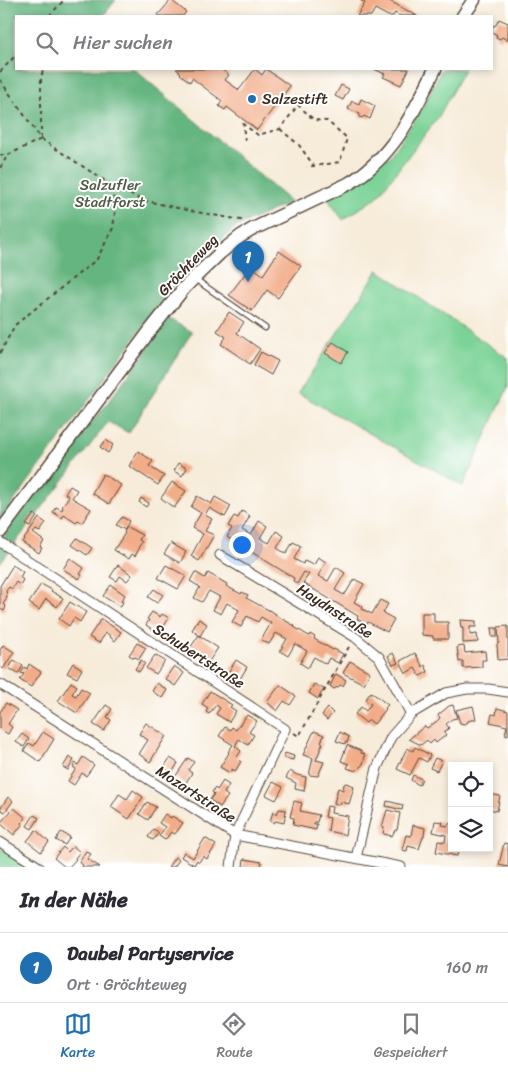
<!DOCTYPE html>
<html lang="de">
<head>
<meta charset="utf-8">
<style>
	body { margin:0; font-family:Sriracha,sans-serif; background:#f2f2f3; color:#2b2b33 }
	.controls { position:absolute; right:15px; bottom:15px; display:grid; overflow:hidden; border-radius:0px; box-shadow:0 2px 8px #0003 }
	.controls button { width:45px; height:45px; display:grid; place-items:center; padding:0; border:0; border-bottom:1px solid #e1e1e2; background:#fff; color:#2b2b33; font:25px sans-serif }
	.you { position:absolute; left:241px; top:544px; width:18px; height:18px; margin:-12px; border:4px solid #fff; border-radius:50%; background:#1a73e8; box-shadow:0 0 0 8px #1a73e833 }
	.badge { display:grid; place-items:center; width:32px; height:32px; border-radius:50%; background:#1f6fb2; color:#fff; font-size:16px; font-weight:700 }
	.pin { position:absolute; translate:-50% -41px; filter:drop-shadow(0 1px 2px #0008) }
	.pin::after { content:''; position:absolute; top:26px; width:18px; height:15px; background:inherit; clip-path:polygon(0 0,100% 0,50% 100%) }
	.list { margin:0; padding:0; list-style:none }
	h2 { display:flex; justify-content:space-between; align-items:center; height:65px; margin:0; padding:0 20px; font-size:21px }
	h2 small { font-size:16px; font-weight:400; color:#7c7c81 }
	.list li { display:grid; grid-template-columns:32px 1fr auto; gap:15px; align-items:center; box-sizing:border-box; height:70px; padding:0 20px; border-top:1px solid #e1e1e2 }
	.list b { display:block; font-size:19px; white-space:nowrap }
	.list p { margin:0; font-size:16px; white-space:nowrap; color:#7c7c81 }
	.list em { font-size:16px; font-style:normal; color:#7c7c81 }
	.icon { flex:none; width:28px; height:28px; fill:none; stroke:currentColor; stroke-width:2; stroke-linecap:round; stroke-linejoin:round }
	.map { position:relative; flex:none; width:508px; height:867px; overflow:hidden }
	.search { position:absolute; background:#fff; box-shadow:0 2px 8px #0003; left:15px; right:15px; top:15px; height:55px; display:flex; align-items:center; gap:12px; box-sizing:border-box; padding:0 18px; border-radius:0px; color:#7c7c81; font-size:19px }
	.sheet { height:135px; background:#fff }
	nav { display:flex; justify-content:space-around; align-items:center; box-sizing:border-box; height:70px; border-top:1px solid #e1e1e2; background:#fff; font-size:14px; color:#7c7c81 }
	nav a { display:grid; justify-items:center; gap:2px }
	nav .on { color:#1f6fb2 }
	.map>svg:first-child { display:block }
	.green { fill:#7cd397; stroke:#5c7e5a }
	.forest { fill:#65b580; stroke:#50704f }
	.building { fill:#f2ac87 }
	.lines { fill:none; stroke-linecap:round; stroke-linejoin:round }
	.lane-casing { stroke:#57473a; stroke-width:7 }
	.street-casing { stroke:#57473a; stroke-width:11 }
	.secondary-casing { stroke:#57473a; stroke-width:15 }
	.path { stroke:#57473a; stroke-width:2; stroke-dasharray:4 4; stroke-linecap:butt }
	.lane { stroke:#fff; stroke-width:4.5 }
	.street { stroke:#fff; stroke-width:9 }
	.secondary { stroke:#fff; stroke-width:12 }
	.poi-dot { fill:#1f6fb2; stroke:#fff; stroke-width:2 }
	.labels { text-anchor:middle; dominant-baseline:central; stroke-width:4; stroke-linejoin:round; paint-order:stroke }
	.poi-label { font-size:15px; fill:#3b2a1e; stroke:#fff; text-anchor:start }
	.park-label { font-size:15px; fill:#4e5d42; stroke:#fff }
	.street-label { font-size:15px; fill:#3b2a1e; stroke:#fff }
</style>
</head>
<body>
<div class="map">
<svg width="508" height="867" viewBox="0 0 508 867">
	<rect width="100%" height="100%" fill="#fff"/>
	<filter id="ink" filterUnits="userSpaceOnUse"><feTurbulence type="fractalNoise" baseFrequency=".02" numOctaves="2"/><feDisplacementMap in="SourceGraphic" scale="10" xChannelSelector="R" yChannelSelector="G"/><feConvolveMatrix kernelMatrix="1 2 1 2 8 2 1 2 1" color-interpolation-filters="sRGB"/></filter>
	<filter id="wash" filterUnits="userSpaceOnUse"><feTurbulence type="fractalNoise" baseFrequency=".0096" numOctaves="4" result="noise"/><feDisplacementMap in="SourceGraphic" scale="20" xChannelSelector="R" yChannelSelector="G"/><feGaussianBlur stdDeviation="1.12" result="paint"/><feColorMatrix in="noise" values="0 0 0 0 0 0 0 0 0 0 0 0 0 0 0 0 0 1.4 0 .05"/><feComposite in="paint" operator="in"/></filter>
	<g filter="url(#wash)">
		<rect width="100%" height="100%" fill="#f7ecda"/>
		<path class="green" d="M442,69H464L439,116L377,197L343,220L327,198L390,156L421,111Z
			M378,270L508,358V387L463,486L298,393Z
			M0,848L30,867H0Z"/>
		<path class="forest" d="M0,0H116L103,16H16V69H134L291,202L236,227L176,282L0,520Z
			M169,319L192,332L129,433L108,422L0,563V541L65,453L103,409Z"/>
		<g id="blocks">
			<path class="building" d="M171,0L186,12L183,16H157Z
				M360,0H388L417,16H400L395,13L393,16H388L375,9L371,16H357L365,3Z
				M499,19L508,23V40L502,37L500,39L496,37L497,35L492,32V29L493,26L496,25Z
				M176,69H221L229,75L225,80L239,90L255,69L262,75L266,69L290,86L257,130L227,107L225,110L219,106L222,101L192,78L190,82L180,74L181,73Z
				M374,69H409L401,85L383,77L385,74Z
				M341,85L349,89L343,100L335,96Z
				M361,99L375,106L370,119L364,116L362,118L359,117L360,114L348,109L352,101L359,104Z
				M279,251L301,266L278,298L267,290L252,311L229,295L251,266L263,275Z
				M229,312L244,322L237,333L260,349L250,364L221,344L226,337L217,331Z
				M333,342L348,352L341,363L325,353Z
				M261,352L278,361L271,375L254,365Z
				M106,440L113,445L108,453L100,447Z
				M138,451L153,461L149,466L164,476L158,485L129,466Z
				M178,463L187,468L182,476L174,471Z
				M103,474L121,485L109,504L92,493Z
				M172,482L186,491L174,508L161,498Z
				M70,486L77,490L72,498L91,509L82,523L78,521L76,523L64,515L62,518L53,512L56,507L62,510L63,508L62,507L69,496L65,494Z
				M197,496L211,504L215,497L231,506L225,517L209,508L205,515L212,519L205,531L214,535L199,561L191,556L203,534L192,528L201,513L191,507Z
				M141,498L149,503L146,507L139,502Z
				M242,511L250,516L242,530L251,535L259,521L267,526L260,538L269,543L276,531L284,536L277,548L286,554L293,542L301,546L294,559L303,564L304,561L314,565L318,557L326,562L318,576L328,581L336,567L345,573L335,590L344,595L345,593H346L354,579L364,584L354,602L363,607L362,609L372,614L380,600L388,604L383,613L394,619L387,632L368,622L367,624L357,619L358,616L303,583L309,574L304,572L297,584L293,581L294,578L227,537L232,528L228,526L234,516L238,518Z
				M34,514L37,516L30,527L26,525Z
				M122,517L129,521L125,530L116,525Z
				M39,518L46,523L40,532L36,530L33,533L44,541L40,547L42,548L39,553L22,542Z
				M127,527L142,535L139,540L142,542L138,548L139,549L135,556L132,554L129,559L114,550L125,533L124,532Z
				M77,538L92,548L87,555L72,545Z
				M171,543L186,552L180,563L164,554Z
				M70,558L84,568L80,574L82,575L79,579L63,569Z
				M13,565L23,572L20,577L23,580L20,585L16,582L12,589L9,587L6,591L7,596L6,600L3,604L6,607L4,611L0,609V586Z
				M118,565L132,575L127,581L120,576L117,581L110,577Z
				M166,565L186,576L178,589L158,578Z
				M195,572L205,578L208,573L227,584L226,586L241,594L242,592L248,595L246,598L276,614L275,615L295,626L294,627L309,636L310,634L315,637L314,639L333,650L334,649L343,654L338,663L329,658L326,664L314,657L308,668L300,663L307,651L295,644L288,656L280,651L287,639L276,633L269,644L261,640L271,623L261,617L258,622L247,616L241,627L232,622L239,610L227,603L221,614L213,610L220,597L209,591L202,602L194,598L200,587L190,581Z
				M41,584L52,590L51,591L63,598L57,607L46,599L39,610L29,603Z
				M111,585L125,595L121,601L123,602L120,607L103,596Z
				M154,589L163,595L157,603L148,597Z
				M70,602L86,612L80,622L74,618L69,626L59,619Z
				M152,612L160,617L162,614L169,618L159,634L146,625L149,620L147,619Z
				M422,613H434V622H448V639H433V636L422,635Z
				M101,619L121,632L115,641L110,637L111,636L106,633L99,643L89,637Z
				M199,619L207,624L200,636L218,648L207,664L188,651L199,635L200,636L192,630Z
				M460,620L476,621V627H470V635L477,634L478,642L463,643V628H461Z
				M508,626V659L498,660L497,644L499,643L498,627Z
				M491,628H497V637H492Z
				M137,643L146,648L139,659L135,657L134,658L129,655Z
				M3,645L14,652L3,669L0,667V650Z
				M464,646L465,653L485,651L486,660H482V667L463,668V661L459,662L457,647Z
				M393,653L398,663L393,665L388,656Z
				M415,653L423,667L425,665L428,672L420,676L415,668L406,673L400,661Z
				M155,655L165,661L156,674L146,668Z
				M14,660L23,666L18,674L9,668Z
				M141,660L145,663L139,672L135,669Z
				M236,660L247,667L237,684L226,676Z
				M350,661L370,672L364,684L343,673Z
				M73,663L82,669L77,678L67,673Z
				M29,664L41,672L31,687L20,680L24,674L21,673L25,667L27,669Z
				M174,666L184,673L175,686L165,679Z
				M336,674L346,680L343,686L341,685L334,689L330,686Z
				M71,682L77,686L72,694L76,696L81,688L90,693L77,713L58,701Z
				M157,683L167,690L162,698L152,691Z
				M314,684L324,689L318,699L309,693Z
				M280,685L296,696L290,705L284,701L277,711L267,702Z
				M210,691L232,705L230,707L236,711L229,722L216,714L220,708L216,705L209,714L206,712L208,708L202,704Z
				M371,692L388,705L385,708L386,709L374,724L369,720L366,723L355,714L361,707L366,711L371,704L365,700Z
				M6,703L17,710L8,724L12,727L8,734L0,729V712Z
				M106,705L112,709L107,717L111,720L104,731L93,724Z
				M453,705L457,718L452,719L446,724L449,728L444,732L446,735L436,743L434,740L430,744L427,740L421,745L409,739L425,726L427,728L436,722L440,718L438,715L449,706Z
				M473,706L476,719L468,721L467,723L464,724L460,723L456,710Z
				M328,708L333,713L327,720L322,715Z
				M497,708L508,711V735L505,734L507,726L490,722L492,714L496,715Z
				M247,715L257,721L249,732L254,735L248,745L239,739L235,746L241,751L237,757L241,761L236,770L235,771L232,769L230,773L220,767L229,753L228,752L233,745L219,736L225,727L230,730L232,727L236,730Z
				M146,723L166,736L150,762L139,754L148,740L139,734Z
				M314,731L324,735L321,742L323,743L316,760L324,762L318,776L309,775L313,758L303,755Z
				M43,732L54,739L40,762L24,751L29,743L34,746Z
				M340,732L349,737L347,743L345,742V744L336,741Z
				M22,734L29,739L24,747L16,742Z
				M347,745L361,751V753L364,754L365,756L363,764L356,771L347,768L349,764L341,761Z
				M415,747L430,755L427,762L419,758L410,775L397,769L407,748L413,751Z
				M285,753L294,756L293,760L284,758Z
				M69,757L74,760L68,770L63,767Z
				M83,757L94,765L86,776L82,773L74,785L68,781L76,769L73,767L75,763L78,765Z
				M170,758L178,763L172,773L164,767Z
				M188,758L194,762L188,770L192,773L185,784L175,777Z
				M435,758L442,761L437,771L430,768Z
				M290,771L297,775L306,777L304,791L295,789L296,783L286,778Z
				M413,775L422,779L419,785L411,780Z
				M223,781L229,785L224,793L228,796L220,807L210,800L214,794L212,792L215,788L217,790Z
				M273,782L283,787L276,800L266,795Z
				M346,783L352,785L354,787L349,804L341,802L340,805L334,803L338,788L343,790L344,784Z
				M133,790L143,797L129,819L111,807L119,794L127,799Z
				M489,794L500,796L497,811L489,809Z
				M8,797L13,801L5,812L0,809Z
				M294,801L302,803L300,811L319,815L317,822H314L313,824H317L316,830L293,825L294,818L290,817Z
				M387,801L403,805L402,810L386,806Z
				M147,802L156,807L148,820L139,814Z
				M327,806L332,807L331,813L348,816L345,835L328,831L330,818L325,817Z
				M14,808L26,818L21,823L22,825L14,835L0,823Z
				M279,809L286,810L284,823L275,821L274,823L270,821L273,812L277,814Z
				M387,810L400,813L397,830H395L392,836L384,834L383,833L384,827H382Z
				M165,814L171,818L172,816L183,823L175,834L171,832L165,840L159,836L165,827L159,823Z
				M34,815L39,818L32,829L27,826Z
				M435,821L443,822L442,825L448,826L449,823L452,824V848H459L457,856L436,852L438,841L445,842L446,835L433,832Z
				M413,825L425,828L424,836L423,837L419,849L408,846L407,851L402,850L406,835L411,836Z
				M154,829L159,833L153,840L148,837Z
				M36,830L49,842L41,852L27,841Z
				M61,832L70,837L65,845L56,840Z
				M205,838L216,845L207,859L203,856L199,862L197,860L194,865L181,857L184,852L193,858Z
				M504,843L508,844V867L499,865Z
				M73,846L80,852L75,858L76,859L69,867H65L54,858L63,847L68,852Z
				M86,851L91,854L87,859L100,867H82L83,865L79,862Z
				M175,857L179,860L174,867H168Z
				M244,859L262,862L261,867H243Z"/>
		</g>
	</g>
	<g filter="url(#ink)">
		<use href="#blocks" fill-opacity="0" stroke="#57473a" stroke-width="1"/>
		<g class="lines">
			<g class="lane-casing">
				<path id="lane" d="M195,279L265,328"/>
			</g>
			<g class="street-casing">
				<path id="street" d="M0,542L285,729L235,835L231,867
					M220,555L355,637L379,657L411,714
					M0,684L235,835L401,867
					M0,842L39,867
					M356,858L377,768L391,737L411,714L446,693L467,689H488L508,692"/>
			</g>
			<g class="secondary-casing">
				<path id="secondary" d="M463,16L474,0
					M0,532L149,332L184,288L194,278L220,253L241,236L253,229L348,184C393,157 413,114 435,69"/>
			</g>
			<path class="path" d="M49,16L64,0
				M0,72L16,55
				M0,80L41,139L108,183L142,200L191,211L241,220L243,221
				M280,129L299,145L314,166
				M41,139V80L43,69
				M245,141L243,124L258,135L280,129L298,105L314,120L327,121L347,138L340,162L307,167
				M0,155H8L41,139
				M0,168L8,155
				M0,353L15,325L97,259L113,228L116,204L108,183
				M294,733L299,736L350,645"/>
			<use href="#lane" class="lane"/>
			<use href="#street" class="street"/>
			<use href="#secondary" class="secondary"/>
		</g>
	</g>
	<circle class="poi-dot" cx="252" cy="99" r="5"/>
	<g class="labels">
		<g class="poi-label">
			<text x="262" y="99">Salzestift</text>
		</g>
		<g class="park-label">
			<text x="110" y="185">Salzufler<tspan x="110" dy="17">Stadtforst</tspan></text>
		</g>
		<g class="street-label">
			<text transform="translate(188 265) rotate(-46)">Gröchteweg</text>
			<text transform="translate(335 611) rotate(33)">Haydnstraße</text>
			<text transform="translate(199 656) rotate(33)">Schubertstraße</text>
			<text transform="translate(196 794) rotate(33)">Mozartstraße</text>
		</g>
	</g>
</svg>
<div class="controls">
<button><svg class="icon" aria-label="locate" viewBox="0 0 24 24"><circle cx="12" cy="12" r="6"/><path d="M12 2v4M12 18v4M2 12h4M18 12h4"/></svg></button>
<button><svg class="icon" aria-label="layers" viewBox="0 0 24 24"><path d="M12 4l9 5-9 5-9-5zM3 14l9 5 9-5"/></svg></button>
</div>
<div class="you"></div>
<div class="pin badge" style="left:248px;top:282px">1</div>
<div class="search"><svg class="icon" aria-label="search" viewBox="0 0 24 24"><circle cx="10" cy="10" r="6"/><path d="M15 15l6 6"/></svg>Hier suchen</div>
</div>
<section class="sheet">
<h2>In der Nähe<small></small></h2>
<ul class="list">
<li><span class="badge">1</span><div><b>Daubel Partyservice</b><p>Ort · Gröchteweg</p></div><em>160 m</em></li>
</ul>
</section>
<nav>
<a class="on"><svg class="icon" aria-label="map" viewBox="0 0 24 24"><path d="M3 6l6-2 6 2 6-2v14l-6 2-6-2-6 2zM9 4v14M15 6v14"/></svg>Karte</a>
<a><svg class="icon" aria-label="directions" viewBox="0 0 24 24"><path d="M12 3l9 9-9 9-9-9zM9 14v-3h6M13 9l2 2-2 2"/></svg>Route</a>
<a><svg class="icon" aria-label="saved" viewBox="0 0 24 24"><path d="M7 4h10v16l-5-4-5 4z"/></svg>Gespeichert</a>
</nav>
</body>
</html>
